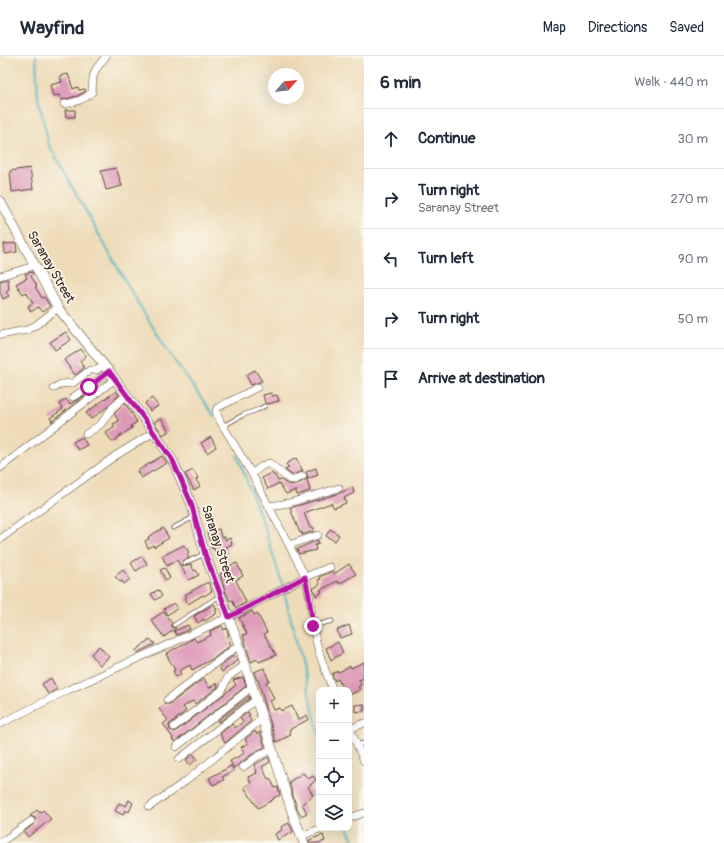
<!DOCTYPE html>
<html lang="en">
<head>
<meta charset="utf-8">
<style>
	body { margin:0; font-family:Pangolin,sans-serif; background:#f6f6f7; color:#1f2937 }
	.controls { position:absolute; right:12px; bottom:12px; display:grid; overflow:hidden; border-radius:8px; box-shadow:0 4px 16px #0002 }
	.controls button { width:36px; height:36px; display:grid; place-items:center; padding:0; border:0; border-bottom:1px solid #e0e1e3; background:#fff; color:#1f2937; font:20px sans-serif }
	.compass { position:absolute; left:268px; top:12px; width:36px; height:36px; border-radius:50%; background:#fff; box-shadow:0 4px 16px #0002; rotate:62deg }
	.stop { position:absolute; width:12px; height:12px; margin:-9px; border:3px solid #b5179e; border-radius:50%; background:#fff }
	.stop.end { background:#b5179e; border-color:#fff; box-shadow:0 1px 4px #0008 }
	.list { margin:0; padding:0; list-style:none }
	h2 { display:flex; justify-content:space-between; align-items:center; height:52px; margin:0; padding:0 16px; font-size:17px }
	h2 small { font-size:13px; font-weight:400; color:#747a83 }
	.list li { display:grid; grid-template-columns:26px 1fr auto; gap:12px; align-items:center; box-sizing:border-box; height:60px; padding:0 16px; border-top:1px solid #e0e1e3 }
	.list b { display:block; font-size:15px; white-space:nowrap }
	.list p { margin:0; font-size:13px; white-space:nowrap; color:#747a83 }
	.list em { font-size:13px; font-style:normal; color:#747a83 }
	.icon { flex:none; width:22px; height:22px; fill:none; stroke:currentColor; stroke-width:2; stroke-linecap:round; stroke-linejoin:round }
	.map { position:relative; flex:none; width:364px; height:787px; overflow:hidden }
	header { display:flex; align-items:center; gap:24px; box-sizing:border-box; height:56px; padding:0 20px; background:#fff; border-bottom:1px solid #e0e1e3 }
	header strong { font-size:19px }
	nav { display:flex; gap:22px; margin-inline-start:auto; font-size:14px }
	main { display:flex }
	aside { flex:1; background:#fff }
	.map>svg:first-child { display:block }
	.lines { fill:none; stroke-linecap:round; stroke-linejoin:round }
	.stream { stroke:#47b4c3; stroke-width:2 }
	.building { fill:#de9ab9 }
	.service-casing { stroke:#564535; stroke-width:5 }
	.minor-casing { stroke:#564535; stroke-width:8 }
	.tertiary-casing { stroke:#564535; stroke-width:10 }
	.service { stroke:#fff; stroke-width:3.5 }
	.minor { stroke:#fff; stroke-width:7 }
	.tertiary { stroke:#fff; stroke-width:9 }
	.route { stroke:#b5179e; stroke-width:5 }
	.labels { text-anchor:middle; dominant-baseline:central; stroke-width:3.5; stroke-linejoin:round; paint-order:stroke }
	.street-label { font-size:13px; fill:#3b2a1e; stroke:#fbf7ec }
</style>
</head>
<body>
<header>
<strong>Wayfind</strong>
<nav><a>Map</a><a>Directions</a><a>Saved</a></nav>
</header>
<main>
<div class="map">
<svg width="364" height="787" viewBox="0 0 364 787">
	<rect width="100%" height="100%" fill="#fbf7ec"/>
	<filter id="ink" filterUnits="userSpaceOnUse"><feTurbulence type="fractalNoise" baseFrequency=".025" numOctaves="2"/><feDisplacementMap in="SourceGraphic" scale="8" xChannelSelector="R" yChannelSelector="G"/><feConvolveMatrix kernelMatrix="1 2 1 2 8 2 1 2 1" color-interpolation-filters="sRGB"/></filter>
	<filter id="wash" filterUnits="userSpaceOnUse"><feTurbulence type="fractalNoise" baseFrequency=".012" numOctaves="4" result="noise"/><feDisplacementMap in="SourceGraphic" scale="16" xChannelSelector="R" yChannelSelector="G"/><feGaussianBlur stdDeviation="0.9" result="paint"/><feColorMatrix in="noise" values="0 0 0 0 0 0 0 0 0 0 0 0 0 0 0 0 0 1.4 0 .05"/><feComposite in="paint" operator="in"/></filter>
	<g filter="url(#wash)">
		<rect width="100%" height="100%" fill="#eedcb9"/>
		<g class="lines">
			<path class="stream" d="M36,0L38,42L49,89L112,202L144,257L176,307L215,361
				M237,399L264,470L283,531
				M284,535L319,679
				M347,772L355,787"/>
		</g>
		<g id="blocks">
			<path class="building" d="M68,18L73,33L78,31L79,34L85,33L86,35L77,40L61,44L59,39L53,40L50,29L62,26L60,20Z
				M65,54H75V61H66Z
				M30,112L33,133L12,136L10,115Z
				M116,112L122,130L106,134L101,115Z
				M16,187L17,196L5,198L4,188Z
				M32,216L33,218L31,220L37,230L35,231L42,242L44,241L50,250L42,256L38,251L31,256L28,250L33,247L26,236L23,238L16,228L27,222L25,218Z
				M8,223L9,234L6,236L9,240L3,243L0,236V225Z
				M66,276L71,284L55,294L50,286Z
				M81,293L86,300L80,305L84,312L75,319L64,304Z
				M255,314L262,325L251,329L246,319Z
				M116,335L119,339L106,352L91,363L86,357Z
				M88,337L51,366L52,365L50,362L63,353L59,348L66,343L70,348Z
				M271,337L272,340L277,339L279,345L268,348L265,347L263,339Z
				M152,342L158,350L150,355L145,347Z
				M125,347L137,366L131,370L132,372L117,382L118,383L112,386L106,377L115,371L113,368L119,365L114,358Z
				M161,362L169,375L163,379L154,366Z
				M82,381L87,389L78,394L73,386Z
				M211,381L216,391L207,397L201,387Z
				M162,400L167,407L141,422L137,415Z
				M296,402L303,415L292,419L285,414L289,412L286,408Z
				M316,412L318,419L307,423L310,435L297,439L296,434L286,438L279,427L268,433L262,422L272,417L273,419H275L278,425L281,424L287,428L295,429L307,423L308,420L306,416Z
				M193,414L198,422L196,424L200,430L194,434L185,418Z
				M352,431L354,437L344,442L346,447L334,452L331,447L304,457L310,472L313,471L314,475L302,479V476L300,477L290,452L340,437Z
				M163,472L169,482L154,491L153,489L148,492L145,485L149,483L148,481Z
				M219,473L221,481H225V484L230,482L232,488L226,491L228,505L223,507L221,498L216,499L214,492L212,493L207,476Z
				M330,473L339,479L335,485L326,480Z
				M318,484L319,488L315,489L316,494L299,498L297,493Z
				M184,489L185,492L186,491L189,497L187,498L189,502L183,505L182,509L185,510L191,508L194,515L196,514L199,519L189,524L177,504L167,510L162,500Z
				M142,500L147,508L136,515L131,507Z
				M237,507L243,520L236,524L246,546L236,552L232,544L230,545L226,537L220,518L230,512L229,510Z
				M349,508L356,518L339,528L338,525L320,534L322,536L316,540L313,533L320,528L318,524L321,523L319,521L333,515L334,518Z
				M165,512L170,522L166,525L160,514Z
				M123,514L130,523L124,528L122,525L120,526L115,520Z
				M208,526L212,535L204,540L203,539L188,548L185,542L187,541L185,539Z
				M158,534L162,540L155,544L151,538Z
				M174,547L178,552L167,559L164,553Z
				M214,548L217,554L215,555L217,557L205,565L204,563L198,567L194,560Z
				M252,555L254,559L257,557L267,576L264,578L276,599L259,606L258,603L251,606L243,579L247,578L239,562Z
				M163,556L172,567V571L176,572L164,581L151,564Z
				M188,569L190,573L177,579L174,575Z
				M349,569L352,578L340,582L337,574Z
				M222,570L224,574L226,572L229,579L227,580L231,589L214,602L192,614L190,609L179,615L181,618L176,621L173,615L175,614L166,598L175,592L176,593L194,582L197,586L211,579L210,575Z
				M150,583L155,588L137,597L135,595Z
				M338,586L343,597L331,604L326,592Z
				M99,590L109,601L100,609L91,598Z
				M234,599L238,604L222,616L219,611Z
				M364,606V622L359,624L361,629L358,631L360,634L349,639V634H343L338,623L335,625L332,618L338,615L339,616L350,610L351,612Z
				M264,612L269,625L266,626L274,643L270,645L274,654L280,652L281,655L292,650L298,664L307,659L309,663L289,674L291,679L276,686L258,624H257L254,616Z
				M243,621L246,630L175,686L172,683L173,682L163,668L168,664L159,653L165,648H170L204,622L209,632L217,627L218,631L195,648L193,645L183,651L186,655L169,669L170,674L175,676L236,629L233,624Z
				M51,622L57,633L48,638L42,628Z
				M249,640L250,642L219,666L217,665Z
				M364,648V655L355,656V649Z
				M248,656L250,659L248,660L251,665L225,687L220,678L232,668L235,672L243,666L240,662Z
				M255,675L256,678L260,676L265,691L255,696L234,712L230,705L245,697L241,691L248,688L245,683Z
				M193,698L197,703L190,709L186,704Z
				M268,701L270,706L262,711L268,723L270,722L275,732L278,731L280,739L273,742L274,743L258,752L244,731L251,727L248,721L257,717L256,716L257,715L254,709Z
				M231,710L234,715L222,721L224,724L213,729L209,722Z
				M303,717L308,723L313,720L316,724L308,731L313,739L302,748L307,757L301,760L297,753L289,726Z
				M129,744L133,747L129,756L125,754L123,759L115,755L119,747L126,750Z
				M37,754L40,757L43,754L51,763L28,781L24,776L35,767V762L30,760Z
				M289,767L293,776L278,784L275,778L282,774L281,771Z
				M323,779L325,785L319,787H310L309,784Z"/>
		</g>
	</g>
	<g filter="url(#ink)">
		<use href="#blocks" fill-opacity="0" stroke="#564535" stroke-width="1"/>
		<g class="lines">
			<g class="service-casing">
				<path id="service" d="M223,370L243,359L257,354L265,350
					M173,472L194,461
					M185,507L204,498
					M174,569L221,539
					M313,570L332,565
					M357,689L364,687"/>
			</g>
			<g class="minor-casing">
				<path id="minor" d="M64,48C75,47 84,44 92,36L93,21L96,13L106,0
					M0,220L34,210
					M0,279L27,274L36,269L58,252
					M258,331L217,352L216,356L220,365L252,418L304,518C311,537 311,556 314,576C318,596 325,615 333,634
					M54,332L61,328L73,327L90,314H97L104,309
					M73,341L89,331L109,315
					M86,378L101,368L113,351L127,339
					M0,412L115,323
					M252,418L262,410L269,407L290,424H295L303,420
					M269,450L289,447L339,432
					M0,483L115,400L154,376
					M289,489L318,479
					M167,644L239,589
					M0,668L68,634L229,561L305,521L330,511
					M174,671L222,634L228,621L246,608
					M349,671L364,705
					M350,673L364,667
					M176,691L253,630
					M179,703L257,643
					M243,711L258,700L272,693
					M149,751L186,725L263,662
					M349,762L364,757
					M301,780L322,772
					M0,787L31,765"/>
			</g>
			<g class="tertiary-casing">
				<path id="tertiary" d="M0,145L58,252L109,315L148,368L173,405L191,447L205,498L239,589L292,756L304,787"/>
			</g>
			<use href="#service" class="service"/>
			<use href="#minor" class="minor"/>
			<use href="#tertiary" class="tertiary"/>
		</g>
	</g>
	<g class="lines" filter="url(#ink)">
		<path class="route" d="M89,331L109,315L148,368L173,405L191,447L205,498L229,561L305,521L309,540L313,570"/>
	</g>
	<g class="labels">
		<g class="street-label">
			<text transform="translate(51 211) rotate(60)">Saranay Street</text>
			<text transform="translate(218 488) rotate(72)">Saranay Street</text>
		</g>
	</g>
</svg>
<div class="controls">
<button>+</button>
<button>−</button>
<button><svg class="icon" aria-label="locate" viewBox="0 0 24 24"><circle cx="12" cy="12" r="6"/><path d="M12 2v4M12 18v4M2 12h4M18 12h4"/></svg></button>
<button><svg class="icon" aria-label="layers" viewBox="0 0 24 24"><path d="M12 4l9 5-9 5-9-5zM3 14l9 5 9-5"/></svg></button>
</div>
<svg class="compass" viewBox="-18 -18 36 36"><path d="M0-13l5 13h-10z" fill="#e53935"/><path d="M0 13l5-13h-10z" fill="#747a83"/></svg>
<div class="stop" style="left:89px;top:331px"></div>
<div class="stop end" style="left:313px;top:570px"></div>
</div>
<aside>
<h2>6 min<small>Walk · 440 m</small></h2>
<ul class="list">
<li><svg class="icon" aria-label="ahead" viewBox="0 0 24 24"><path d="M12 20V5M6 11l6-6 6 6"/></svg><div><b>Continue</b></div><em>30 m</em></li>
<li><svg class="icon" aria-label="right" viewBox="0 0 24 24"><path d="M7 20v-9h11M14 6l5 5-5 5"/></svg><div><b>Turn right</b><p>Saranay Street</p></div><em>270 m</em></li>
<li><svg class="icon" aria-label="left" viewBox="0 0 24 24"><path d="M17 20v-9H6M10 6l-5 5 5 5"/></svg><div><b>Turn left</b></div><em>90 m</em></li>
<li><svg class="icon" aria-label="right" viewBox="0 0 24 24"><path d="M7 20v-9h11M14 6l5 5-5 5"/></svg><div><b>Turn right</b></div><em>50 m</em></li>
<li><svg class="icon" aria-label="arrive" viewBox="0 0 24 24"><path d="M6 21V4h12l-3 4 3 4H6"/></svg><div><b>Arrive at destination</b></div></li>
</ul>
</aside>
</main>
</body>
</html>
